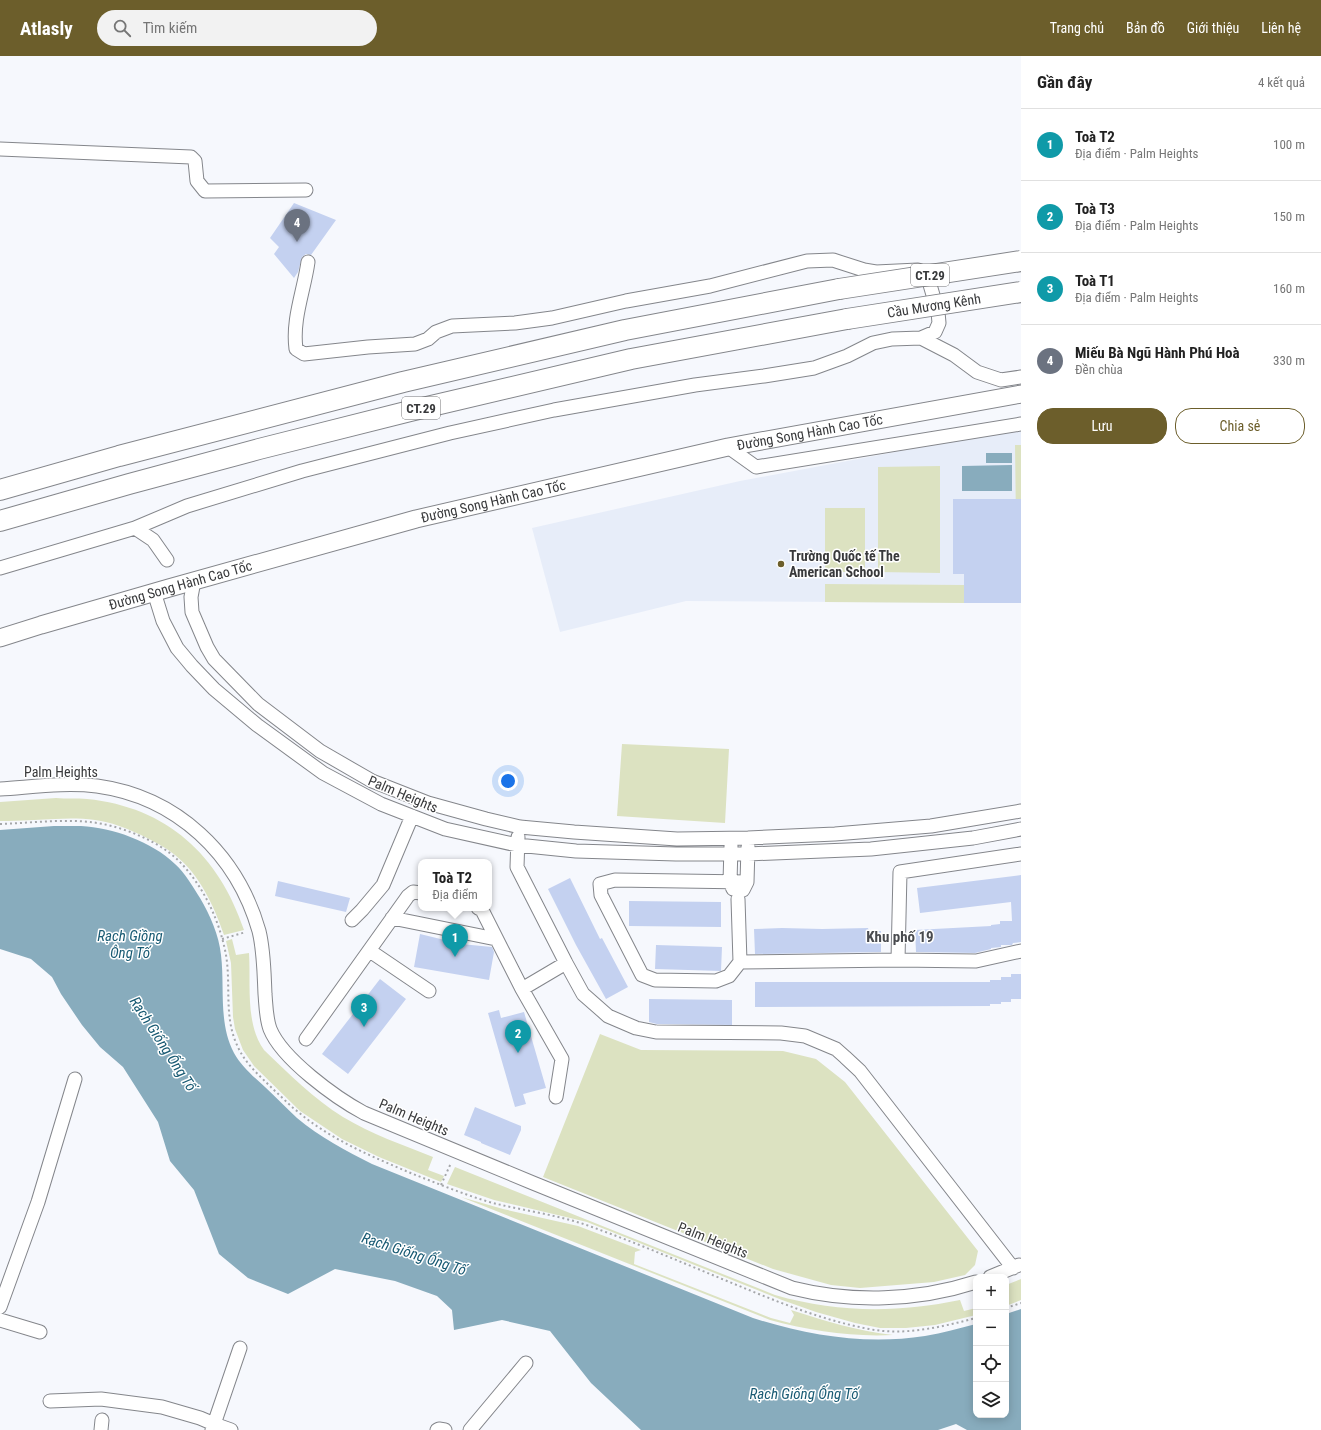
<!DOCTYPE html>
<html lang="vi">
<head>
<meta charset="utf-8">
<style>
	body { margin:0; font-family:"Roboto Condensed",sans-serif; background:#f2f2f2; color:#222 }
	.controls { position:absolute; right:12px; bottom:12px; display:grid; overflow:hidden; border-radius:8px; box-shadow:0 2px 10px #0003 }
	.controls button { width:36px; height:36px; display:grid; place-items:center; padding:0; border:0; border-bottom:1px solid #e0e0e0; background:#fff; color:#222; font:20px sans-serif }
	.you { position:absolute; left:508px; top:725px; width:14px; height:14px; margin:-10px; border:3px solid #fff; border-radius:50%; background:#1a73e8; box-shadow:0 0 0 6px #1a73e833 }
	.badge { display:grid; place-items:center; width:26px; height:26px; border-radius:50%; background:#6c5e2b; color:#fff; font-size:13px; font-weight:700 }
	.pin { position:absolute; translate:-50% -33px; filter:drop-shadow(0 1px 2px #0008) }
	.pin::after { content:''; position:absolute; top:21px; width:14px; height:12px; background:inherit; clip-path:polygon(0 0,100% 0,50% 100%) }
	.popup { position:absolute; left:418px; top:803px; width:74px; height:52px; box-sizing:border-box; display:grid; place-content:center; border-radius:8px; background:#fff; filter:drop-shadow(0 1px 3px #0005); font-size:13px; white-space:nowrap; color:#767676 }
	.popup b { font-size:15px; color:#222 }
	.popup::after { content:''; position:absolute; left:50%; top:100%; margin-left:-8px; border:8px solid transparent; border-top-color:#fff }
	.list { margin:0; padding:0; list-style:none }
	h2 { display:flex; justify-content:space-between; align-items:center; height:52px; margin:0; padding:0 16px; font-size:17px }
	h2 small { font-size:13px; font-weight:400; color:#767676 }
	.list li { display:grid; grid-template-columns:26px 1fr auto; gap:12px; align-items:center; box-sizing:border-box; height:72px; padding:0 16px; border-top:1px solid #e0e0e0 }
	.list b { display:block; font-size:15px; white-space:nowrap }
	.list p { margin:0; font-size:13px; white-space:nowrap; color:#767676 }
	.list em { font-size:13px; font-style:normal; color:#767676 }
	.actions { display:flex; gap:8px; padding:12px 16px }
	.actions a { flex:1; padding:9px 0; border:1px solid #6c5e2b; border-radius:16px; text-align:center; font-size:14px; color:#6c5e2b }
	.actions .main { background:#6c5e2b; color:#fff }
	.icon { flex:none; width:22px; height:22px; fill:none; stroke:currentColor; stroke-width:2; stroke-linecap:round; stroke-linejoin:round }
	.map { position:relative; flex:none; width:1021px; height:1374px; overflow:hidden }
	header { display:flex; align-items:center; gap:24px; box-sizing:border-box; height:56px; padding:0 20px; background:#6c5e2b; color:#fff }
	header strong { font-size:19px }
	nav { display:flex; gap:22px; margin-inline-start:auto; font-size:14px }
	.search { width:280px; height:36px; background:#f2f2f2; display:flex; align-items:center; gap:10px; box-sizing:border-box; padding:0 14px; border-radius:22px; color:#767676; font-size:15px }
	main { display:flex }
	aside { flex:1; background:#fff }
	.map>svg:first-child { display:block }
	.built { fill:#e7edf9 }
	.green { fill:#dce2c1 }
	.water { fill:#88acbd }
	.building { fill:#c4d1f0 }
	.lines { fill:none; stroke-linecap:round; stroke-linejoin:round }
	.minor-casing { stroke:#84868b; stroke-width:15 }
	.major-casing { stroke:#84868b; stroke-width:19 }
	.highway-casing { stroke:#84868b; stroke-width:22 }
	.path { stroke:#a5a7aa; stroke-width:2; stroke-dasharray:2 3; stroke-linecap:butt }
	.minor { stroke:#fff; stroke-width:13 }
	.major { stroke:#fff; stroke-width:17 }
	.highway { stroke:#fff; stroke-width:20 }
	.highway-bridge-casing { stroke:#84868b; stroke-width:22; stroke-linecap:butt }
	.highway-bridge { stroke:#fff; stroke-width:20 }
	.poi-dot { fill:#6c5e2b; stroke:#fff; stroke-width:1.5 }
	.labels { text-anchor:middle; dominant-baseline:central; stroke-width:3; stroke-linejoin:round; paint-order:stroke }
	.shield { fill:#fff; stroke:#747476; stroke-width:1 }
	.shield-label { font-size:13px; font-weight:bold; fill:#38393b }
	.street-label { font-size:14px; fill:#38393b; stroke:#fff }
	.poi-label { font-size:14px; font-weight:bold; fill:#38393b; stroke:#fff; text-anchor:start }
	.water-label { font-size:15px; font-style:italic; fill:#185a73; stroke:#fff }
	.neighbourhood-label { font-size:15px; font-weight:bold; fill:#494b4f; stroke:#fff }
</style>
</head>
<body>
<header>
<strong>Atlasly</strong>
<div class="search"><svg class="icon" aria-label="search" viewBox="0 0 24 24"><circle cx="10" cy="10" r="6"/><path d="M15 15l6 6"/></svg>Tìm kiếm</div>
<nav><a>Trang chủ</a><a>Bản đồ</a><a>Giới thiệu</a><a>Liên hệ</a></nav>
</header>
<main>
<div class="map">
<svg width="1021" height="1374" viewBox="0 0 1021 1374">
	<rect width="100%" height="100%" fill="#f6f8fd"/>
	<path class="built" d="M1021,374V547L686,545L560,576L532,472L740,425L922,391Z"/>
	<path class="green" d="M1015,389H1021V465H1016Z
		M940,410V517L878,516V411Z
		M825,452H865V516H825Z
		M825,528L964,529V547L825,546Z
		M622,688L729,693L725,767L617,760Z
		M56,742C66,743 77,742 87,743C167,751 219,799 244,874L224,879C214,850 200,819 175,799C165,791 153,785 141,779C126,772 111,766 95,764C63,760 32,766 0,765V746Z
		M232,883L236,899L249,897C251,928 245,968 264,994C289,1018 314,1043 343,1061C371,1078 403,1089 433,1101L428,1114L444,1120L441,1126L379,1101L342,1083L300,1055L254,1010L243,994L235,973L233,961L231,907L226,885Z
		M600,978L641,994L783,995L816,1003L845,1026L978,1195L975,1209L965,1219L934,1226L860,1232L831,1229L773,1213L543,1121Z
		M455,1111L775,1239C838,1257 897,1257 960,1244L964,1255L976,1252V1259L935,1269L906,1272H880L855,1267L816,1256L782,1244L587,1166L494,1144L447,1128Z
		M461,1141L503,1153L578,1170L641,1194L635,1196L634,1208L771,1262L790,1267L794,1259L791,1254C825,1265 858,1275 893,1279C851,1281 811,1275 770,1264Z
		M1021,1223V1244L1006,1250V1229Z"/>
	<path class="water" d="M986,397H1012V407H986Z
		M1012,409V435H962V410Z
		M54,770C63,770 72,770 81,770C113,772 151,785 175,808C185,817 193,831 200,842C210,859 219,879 221,899C225,931 218,967 234,997C241,1010 254,1021 265,1031C276,1041 286,1052 297,1062C320,1081 346,1095 372,1108L753,1262C809,1280 867,1289 925,1280C943,1277 959,1272 976,1268V1359H1006V1258L1021,1253V1374H967L956,1368L938,1374H641L591,1327L550,1275L502,1264L454,1274L452,1254L437,1240L395,1225L335,1213L288,1238L248,1222L219,1198L194,1134L170,1105L158,1066L123,1011L100,991L82,969L61,938L52,921L31,903L0,893V774Z"/>
	<path class="building" d="M294,147L336,164L311,199L306,198L302,201L298,216L294,222L274,198L279,191L270,182Z
		M953,443H1021V547H964V518H953Z
		M1021,819V886L1013,887L1012,889H1001V891L991,892V893L975,897L916,896L915,874L991,870V869L1000,868V865H1012L1011,846L920,857L917,832Z
		M570,822L600,883L602,882L628,931L606,943L576,889L548,833Z
		M278,825L350,842L346,856L275,840Z
		M629,845L721,846V871L629,870Z
		M782,872L822,873L868,872L869,875H881V896L755,898L754,873Z
		M420,878L461,888L492,891L494,896L489,924L414,911Z
		M656,889L722,891L721,915L655,913Z
		M1011,918H1021V943H1011V946H1001V948H990V950L755,951V926H990V924H1001V921H1011Z
		M380,923L406,943L348,1018L322,998Z
		M649,943L732,944V969L657,968L649,966Z
		M499,954L501,962L524,956L546,1032L523,1038L526,1048L515,1051L488,957Z
		M475,1051L521,1070V1074L510,1099L481,1087V1086L464,1079Z"/>
	<g class="lines">
		<g class="minor-casing">
			<path id="minor" d="M0,93L191,101L195,105L197,125L205,135L306,134
				M921,282L954,299L977,316L1001,324L1021,321
				M728,391L756,411L1021,368
				M135,472L153,484L167,504
				M0,512L135,472L187,450L302,415L450,377L554,354L695,329L764,320L814,312L847,300L873,287L892,283L921,282L935,276L939,267L938,256L928,222L923,216L918,214L876,216L864,214L833,204L807,205L710,230L626,245L552,262L515,267L452,270L436,276L428,283L415,288L368,291L304,298L296,293C292,263 304,235 308,206
				M194,525L191,541L192,556L207,591L214,603L258,648L320,695L372,725L428,747L486,763L520,771L574,776L677,783L748,782L835,778L931,770L1021,755
				M154,536L163,565L177,592L192,610L214,633L257,669L323,717L381,748L445,773L517,789L576,795L676,798H748L871,793L973,782L1021,773
				M0,733C32,731 65,726 97,730C177,741 237,798 259,875C264,895 264,917 265,938C266,950 266,962 270,973C282,1003 336,1042 364,1057L533,1127L792,1232C852,1247 917,1245 976,1226
				M518,781L517,811L566,907L583,938L608,960L636,972L656,976L781,977L805,980L836,993L845,1001L860,1015L1013,1212
				M731,790L730,826L733,833
				M743,834L747,826L748,791
				M738,843L740,906L729,920L716,925L655,924L642,919L601,839L600,828L615,824L747,826
				M478,852L482,854L522,933L562,1003L556,1041
				M392,862L496,883
				M352,864L362,854L383,829L412,760
				M370,895L429,935
				M898,904L900,816L1021,798
				M740,906L898,904L976,905L1021,895
				M522,933L566,907
				M306,983L408,840L413,836L421,837
				M990,1221L1019,1209
				M0,1251L38,1146L75,1023
				M0,1264L40,1276
				M50,1345L101,1343L162,1351L200,1362L214,1368L231,1374
				M101,1374L102,1364
				M212,1374L240,1292
				M437,1374L439,1373L445,1374
				M470,1374L526,1307"/>
		</g>
		<g class="major-casing">
			<g id="major">
				<path id="s1" d="M0,582L41,569L169,532L416,463L728,391L1021,338"/>
			</g>
		</g>
		<g class="highway-casing">
			<path id="highway" d="M0,434L119,400L403,326L625,274L839,233
				M0,465L129,428L259,393L410,355L631,303L847,263"/>
		</g>
		<path class="path" d="M0,768C30,767 60,763 90,766C119,769 157,784 178,804C202,828 218,861 225,894C232,925 223,959 237,989C245,1008 260,1020 275,1035C282,1041 289,1049 297,1055C331,1084 373,1101 413,1118C439,1128 465,1139 493,1147C525,1155 560,1159 592,1171C645,1190 697,1213 749,1234C788,1250 827,1265 869,1273C905,1280 941,1271 976,1262
			M222,883L246,876
			M441,1129L451,1107
			M1006,1252L1021,1247"/>
		<use href="#minor" class="minor"/>
		<use href="#major" class="major"/>
		<use href="#highway" class="highway"/>
		<g class="highway-bridge-casing">
			<g id="highway-bridge">
				<path d="M839,233L1021,205"/>
				<path id="s2" d="M847,263L1021,236"/>
			</g>
		</g>
		<use href="#highway-bridge" class="highway-bridge"/>
	</g>
	<circle class="poi-dot" cx="781" cy="508" r="4"/>
	<g class="labels">
		<g class="shield">
			<rect x="911" y="208" width="38" height="22" rx="3"/>
			<rect x="402" y="341" width="38" height="22" rx="3"/>
		</g>
		<g class="shield-label">
			<text x="930" y="219">CT.29</text>
			<text x="421" y="352">CT.29</text>
		</g>
		<g class="street-label">
			<text stroke="none"><textPath href="#s2" startOffset="88">Cầu Mương Kênh</textPath></text>
			<text stroke="none"><textPath href="#s1" startOffset="836">Đường Song Hành Cao Tốc</textPath></text>
			<text stroke="none"><textPath href="#s1" startOffset="512">Đường Song Hành Cao Tốc</textPath></text>
			<text stroke="none"><textPath href="#s1" startOffset="188">Đường Song Hành Cao Tốc</textPath></text>
			<text x="61" y="716">Palm Heights</text>
			<text transform="translate(403 738) rotate(23)">Palm Heights</text>
			<text transform="translate(414 1061) rotate(23)">Palm Heights</text>
			<text transform="translate(713 1184) rotate(22)">Palm Heights</text>
		</g>
		<g class="poi-label">
			<text x="789" y="500">Trường Quốc tế The<tspan x="789" dy="16">American School</tspan></text>
		</g>
		<g class="water-label">
			<text x="130" y="880">Rạch Giồng<tspan x="130" dy="17">Ông Tố</tspan></text>
			<text transform="translate(163 988) rotate(57)">Rạch Giống Ống Tố</text>
			<text transform="translate(414 1198) rotate(18)">Rạch Giống Ống Tố</text>
			<text x="804" y="1338">Rạch Giống Ống Tố</text>
		</g>
		<g class="neighbourhood-label">
			<text x="900" y="881">Khu phố 19</text>
		</g>
	</g>
</svg>
<div class="controls">
<button>+</button>
<button>−</button>
<button><svg class="icon" aria-label="locate" viewBox="0 0 24 24"><circle cx="12" cy="12" r="6"/><path d="M12 2v4M12 18v4M2 12h4M18 12h4"/></svg></button>
<button><svg class="icon" aria-label="layers" viewBox="0 0 24 24"><path d="M12 4l9 5-9 5-9-5zM3 14l9 5 9-5"/></svg></button>
</div>
<div class="you"></div>
<div class="pin badge" style="left:455px;top:901px;background:#0f9aa8">1</div>
<div class="popup"><b>Toà T2</b>Địa điểm</div>
<div class="pin badge" style="left:518px;top:997px;background:#0f9aa8">2</div>
<div class="pin badge" style="left:364px;top:971px;background:#0f9aa8">3</div>
<div class="pin badge" style="left:297px;top:186px;background:#6b7280">4</div>
</div>
<aside>
<h2>Gần đây<small>4 kết quả</small></h2>
<ul class="list">
<li><span class="badge" style="background:#0f9aa8">1</span><div><b>Toà T2</b><p>Địa điểm · Palm Heights</p></div><em>100 m</em></li>
<li><span class="badge" style="background:#0f9aa8">2</span><div><b>Toà T3</b><p>Địa điểm · Palm Heights</p></div><em>150 m</em></li>
<li><span class="badge" style="background:#0f9aa8">3</span><div><b>Toà T1</b><p>Địa điểm · Palm Heights</p></div><em>160 m</em></li>
<li><span class="badge" style="background:#6b7280">4</span><div><b>Miếu Bà Ngũ Hành Phú Hoà</b><p>Đền chùa</p></div><em>330 m</em></li>
</ul>
<div class="actions"><a class="main">Lưu</a><a>Chia sẻ</a></div>
</aside>
</main>
</body>
</html>
